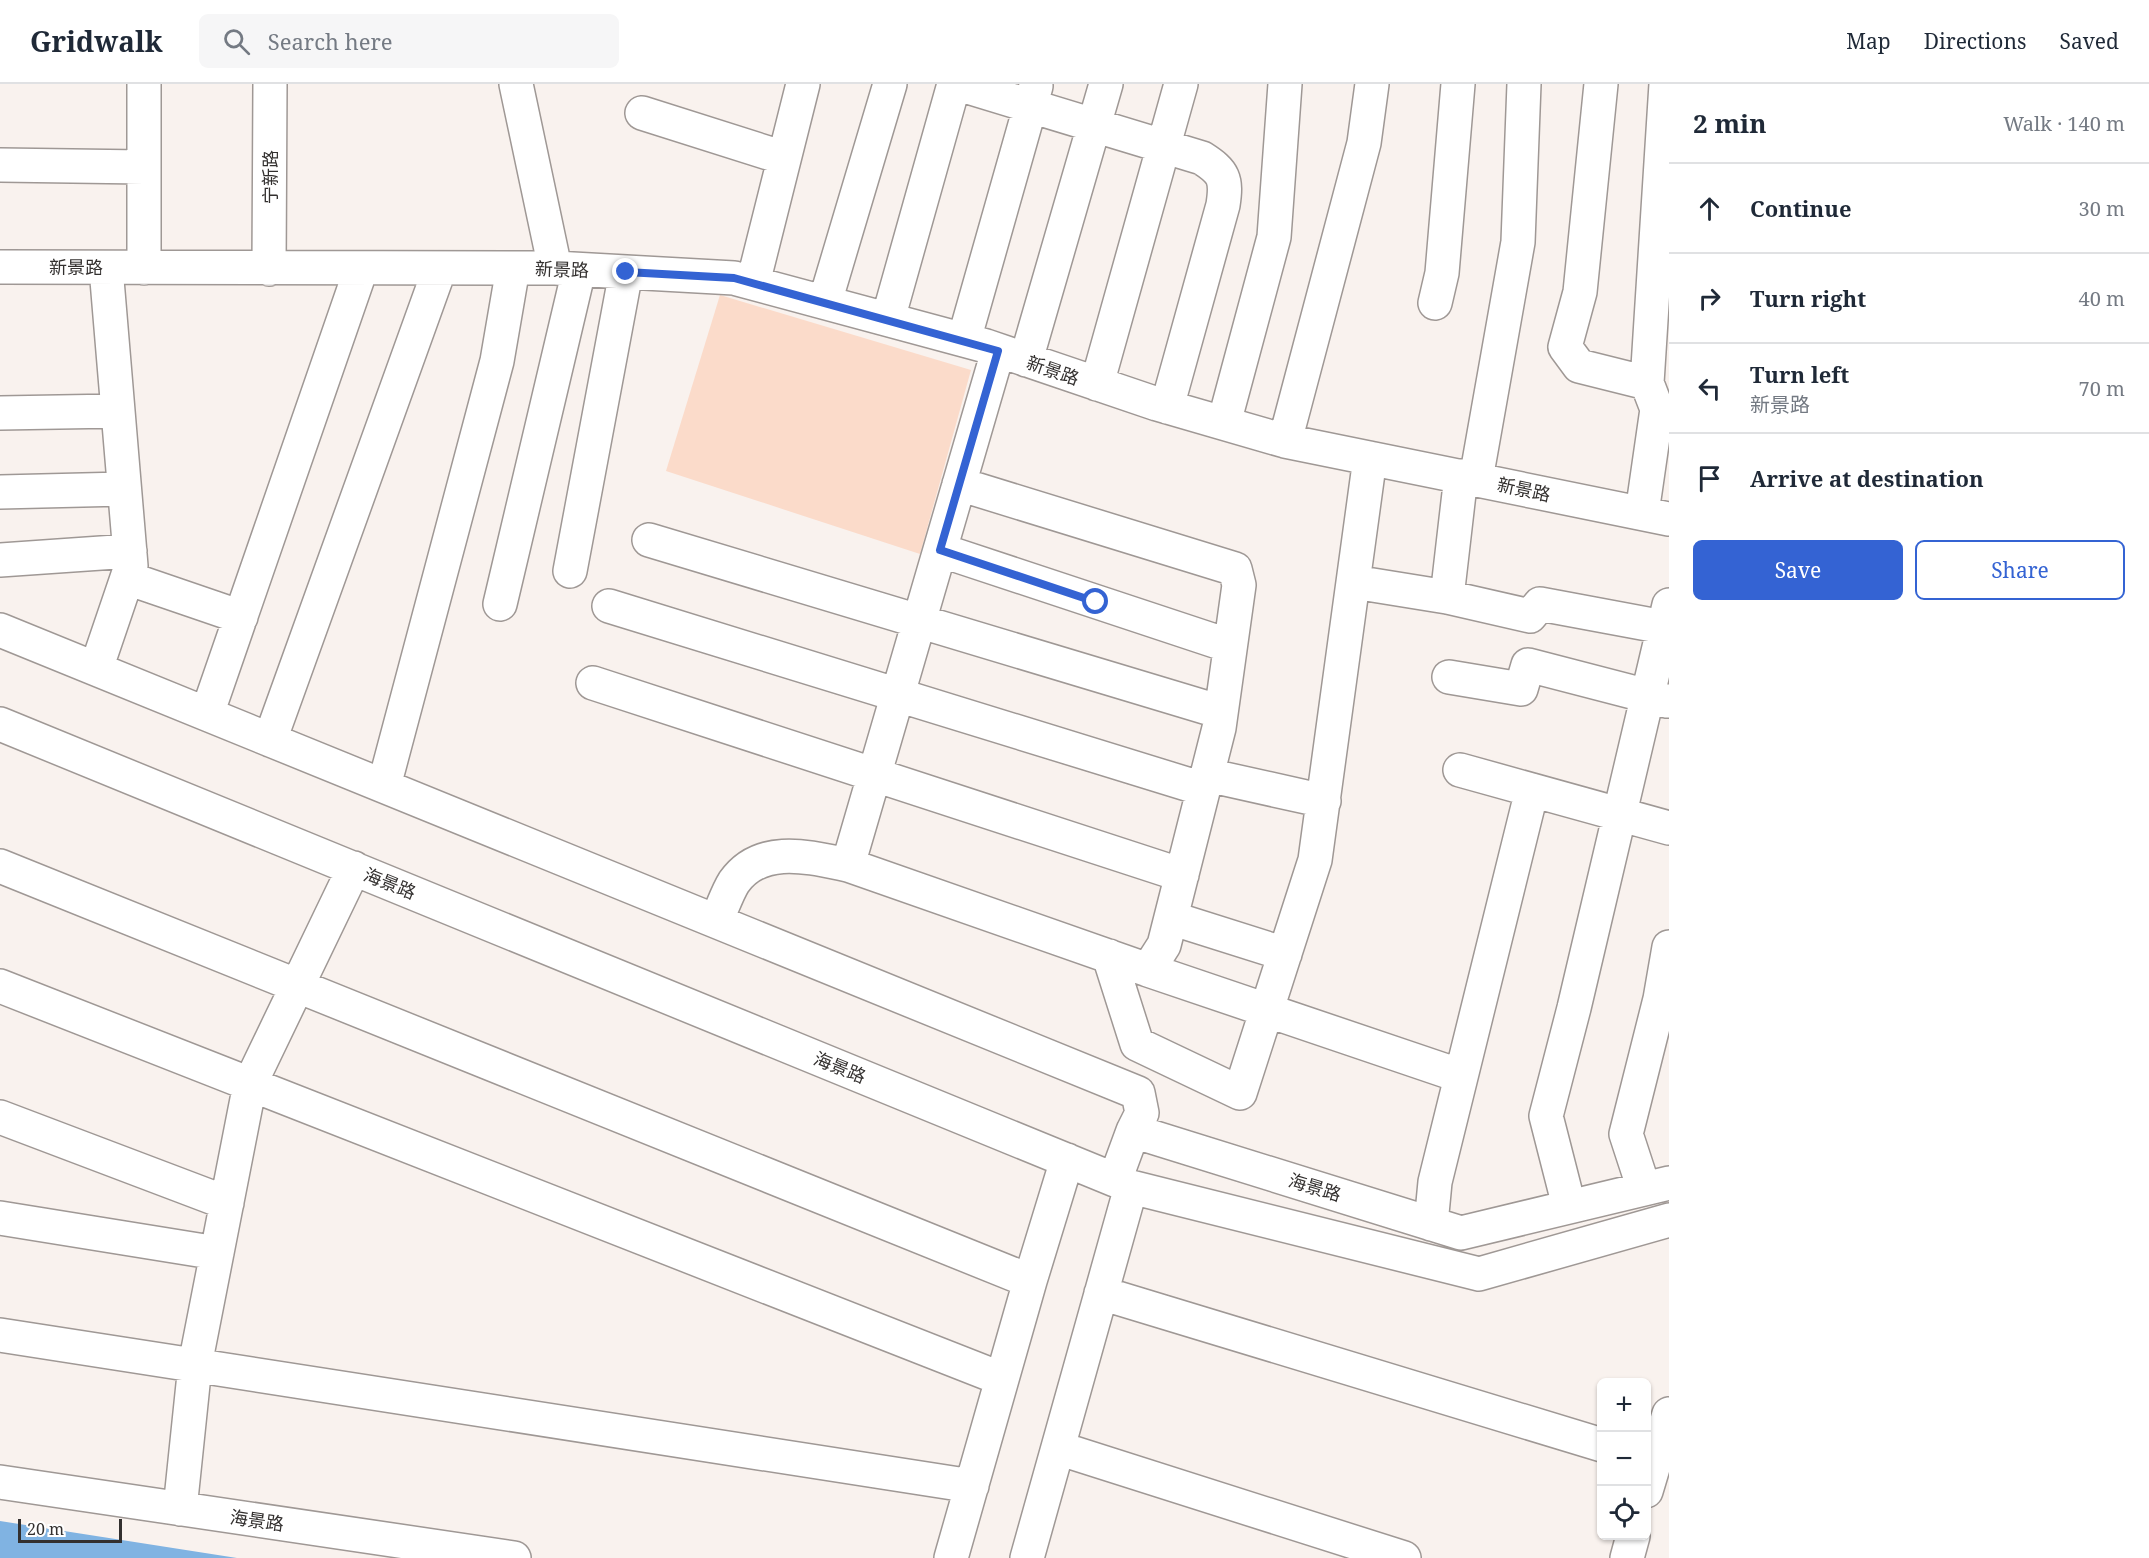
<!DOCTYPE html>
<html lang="en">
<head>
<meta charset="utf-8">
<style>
	body { margin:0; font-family:"Noto Serif","Noto Sans SC",serif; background:#f6f6f7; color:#1f2937 }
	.controls { position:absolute; right:18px; bottom:18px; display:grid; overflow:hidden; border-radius:9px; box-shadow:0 2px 4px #0004 }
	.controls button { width:54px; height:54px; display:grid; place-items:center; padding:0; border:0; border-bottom:2px solid #e0e1e3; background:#fff; color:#1f2937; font:30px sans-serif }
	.scale { position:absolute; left:18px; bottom:15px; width:104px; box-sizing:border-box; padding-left:6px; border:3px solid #33302f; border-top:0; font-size:16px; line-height:21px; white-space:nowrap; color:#33302f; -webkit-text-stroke:4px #fff; paint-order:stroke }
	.stop { position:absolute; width:18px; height:18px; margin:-14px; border:4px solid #3463d3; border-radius:50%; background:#fff }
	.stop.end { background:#3463d3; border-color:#fff; box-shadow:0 2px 6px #0008 }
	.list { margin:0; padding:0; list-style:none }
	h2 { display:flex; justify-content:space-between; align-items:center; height:78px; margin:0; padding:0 24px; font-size:26px }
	h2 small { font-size:20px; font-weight:400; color:#747a83 }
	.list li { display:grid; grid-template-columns:39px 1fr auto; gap:18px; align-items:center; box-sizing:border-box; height:90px; padding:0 24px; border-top:2px solid #e0e1e3 }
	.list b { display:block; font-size:22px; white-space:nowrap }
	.list p { margin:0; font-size:20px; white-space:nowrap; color:#747a83 }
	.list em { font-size:20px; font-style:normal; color:#747a83 }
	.actions { display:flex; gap:12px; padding:18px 24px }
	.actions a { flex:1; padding:14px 0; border:2px solid #3463d3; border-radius:9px; text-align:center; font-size:21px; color:#3463d3 }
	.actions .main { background:#3463d3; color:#fff }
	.icon { flex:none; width:33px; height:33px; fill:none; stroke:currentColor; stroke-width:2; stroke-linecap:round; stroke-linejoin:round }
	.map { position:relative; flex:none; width:1669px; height:1474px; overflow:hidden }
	header { display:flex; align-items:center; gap:36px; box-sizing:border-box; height:84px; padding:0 30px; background:#fff; border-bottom:2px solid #e0e1e3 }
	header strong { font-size:28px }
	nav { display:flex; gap:33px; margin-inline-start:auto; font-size:21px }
	.search { width:420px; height:54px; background:#f6f6f7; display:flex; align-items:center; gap:15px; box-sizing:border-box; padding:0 21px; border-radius:9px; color:#747a83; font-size:22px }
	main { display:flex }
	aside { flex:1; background:#fff }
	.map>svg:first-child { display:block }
	.green { fill:#fbdbca }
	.water { fill:#80b3e2 }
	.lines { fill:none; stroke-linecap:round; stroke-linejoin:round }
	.minor-casing { stroke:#9f9895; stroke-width:36 }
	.minor { stroke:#fff; stroke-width:33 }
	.route { stroke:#3463d3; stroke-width:8 }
	.labels { text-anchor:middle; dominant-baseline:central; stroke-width:6; stroke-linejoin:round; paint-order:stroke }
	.street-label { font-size:18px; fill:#33302f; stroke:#fff }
</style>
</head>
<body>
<header>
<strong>Gridwalk</strong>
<div class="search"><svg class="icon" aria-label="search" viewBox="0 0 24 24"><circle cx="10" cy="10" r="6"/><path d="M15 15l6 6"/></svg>Search here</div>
<nav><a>Map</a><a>Directions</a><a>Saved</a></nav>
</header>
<main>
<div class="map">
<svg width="1669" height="1474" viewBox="0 0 1669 1474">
	<rect width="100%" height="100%" fill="#f9f2ee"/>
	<path class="green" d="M720,211L971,286L920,470L666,387Z"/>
	<path class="water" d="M0,1437L237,1474H0Z"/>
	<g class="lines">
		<g class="minor-casing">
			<path id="minor" d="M516,0L555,184
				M958,0L1202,74C1224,88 1227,95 1223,121L1167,323
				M1601,0L1580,208L1565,263L1579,282L1647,299L1657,325L1642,429
				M642,29L784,74
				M0,81L144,83
				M0,183L555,184L734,194L986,262L1157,320L1285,357L1669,435
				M144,184V0
				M269,185L270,0
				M753,199L803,0
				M825,218L890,0
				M1435,219L1442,189L1458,0
				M888,235L954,0
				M964,256L1036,2
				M1026,276L1106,0
				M1647,299L1666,0
				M1097,300L1181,0
				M0,329L118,327
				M1224,339L1274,153L1285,0
				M1285,357L1364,59L1372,0
				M1476,395L1518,158L1524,0
				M0,408L124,405
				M649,456L1221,628
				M940,466L1230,562
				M0,476L130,467
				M570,487L626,188
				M127,494L241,533
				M1354,498L1447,513L1530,532L1540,520L1669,544
				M1447,513L1461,392
				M500,520L579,186
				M609,522L1203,705
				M0,546L1138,1009L1142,1029L1133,1047
				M96,585L131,482L106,184
				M1449,593L1521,605L1528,581L1667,617
				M593,599L1182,791
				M207,630L361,185
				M0,640L1115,1096L1133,1047L1461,1149L1669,1099
				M270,656L440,184
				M1460,686L1669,744
				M1207,691L1324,717
				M384,702L497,277L513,184
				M848,781L998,267
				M0,782L1030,1197L951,1474
				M1171,834L1285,870
				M716,837C722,825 727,809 734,798C761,760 809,773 848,781L1148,886L1164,861L1219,644L1239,501L1235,485L959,400
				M1109,872L1137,960L1240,1009L1315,776L1370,374
				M1148,886L1461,992
				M0,902L1002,1295
				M0,1033L227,1119
				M1131,1103L1479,1190L1669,1136
				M1644,1105L1626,1050L1660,915L1669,863
				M1569,1122L1546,1032L1574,924L1669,521
				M0,1134L217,1169
				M1431,1140L1435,1098L1532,706
				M1030,1197L1067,1076
				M1101,1209L1602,1361
				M0,1251L972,1402
				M1058,1364L1404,1474
				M0,1398L514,1474
				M1646,1407L1669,1330
				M180,1425L195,1281L250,1000L354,784
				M1027,1474L1131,1103L1115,1096
				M1627,1474L1633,1452"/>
		</g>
		<use href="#minor" class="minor"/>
	</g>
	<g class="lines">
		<path class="route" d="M626,188L734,194L998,267L940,466L1096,518"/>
	</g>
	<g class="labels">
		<g class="street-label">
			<text transform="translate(270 93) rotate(-90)">宁新路</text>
			<text x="76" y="183">新景路</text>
			<text transform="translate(562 185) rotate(2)">新景路</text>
			<text transform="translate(1053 286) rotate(19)">新景路</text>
			<text transform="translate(1524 405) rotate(12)">新景路</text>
			<text transform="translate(390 799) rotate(22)">海景路</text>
			<text transform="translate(840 983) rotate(22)">海景路</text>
			<text transform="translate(1315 1103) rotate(17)">海景路</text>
			<text transform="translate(257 1436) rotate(8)">海景路</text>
		</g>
	</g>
</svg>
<div class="controls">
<button>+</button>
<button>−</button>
<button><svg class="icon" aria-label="locate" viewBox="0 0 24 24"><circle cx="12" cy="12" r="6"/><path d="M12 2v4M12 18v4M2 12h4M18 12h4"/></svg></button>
</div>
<div class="scale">20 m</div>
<div class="stop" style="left:1096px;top:518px"></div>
<div class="stop end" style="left:626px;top:188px"></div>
</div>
<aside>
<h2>2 min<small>Walk · 140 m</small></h2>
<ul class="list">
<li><svg class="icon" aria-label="ahead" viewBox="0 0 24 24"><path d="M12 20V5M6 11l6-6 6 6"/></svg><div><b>Continue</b></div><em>30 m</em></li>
<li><svg class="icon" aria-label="right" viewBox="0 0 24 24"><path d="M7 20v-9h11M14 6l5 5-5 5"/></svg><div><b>Turn right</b></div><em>40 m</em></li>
<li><svg class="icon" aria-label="left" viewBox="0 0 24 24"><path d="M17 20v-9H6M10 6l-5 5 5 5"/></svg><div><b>Turn left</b><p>新景路</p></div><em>70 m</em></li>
<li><svg class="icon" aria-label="arrive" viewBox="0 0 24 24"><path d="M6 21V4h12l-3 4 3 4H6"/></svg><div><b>Arrive at destination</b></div></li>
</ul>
<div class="actions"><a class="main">Save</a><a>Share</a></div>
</aside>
</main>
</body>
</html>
